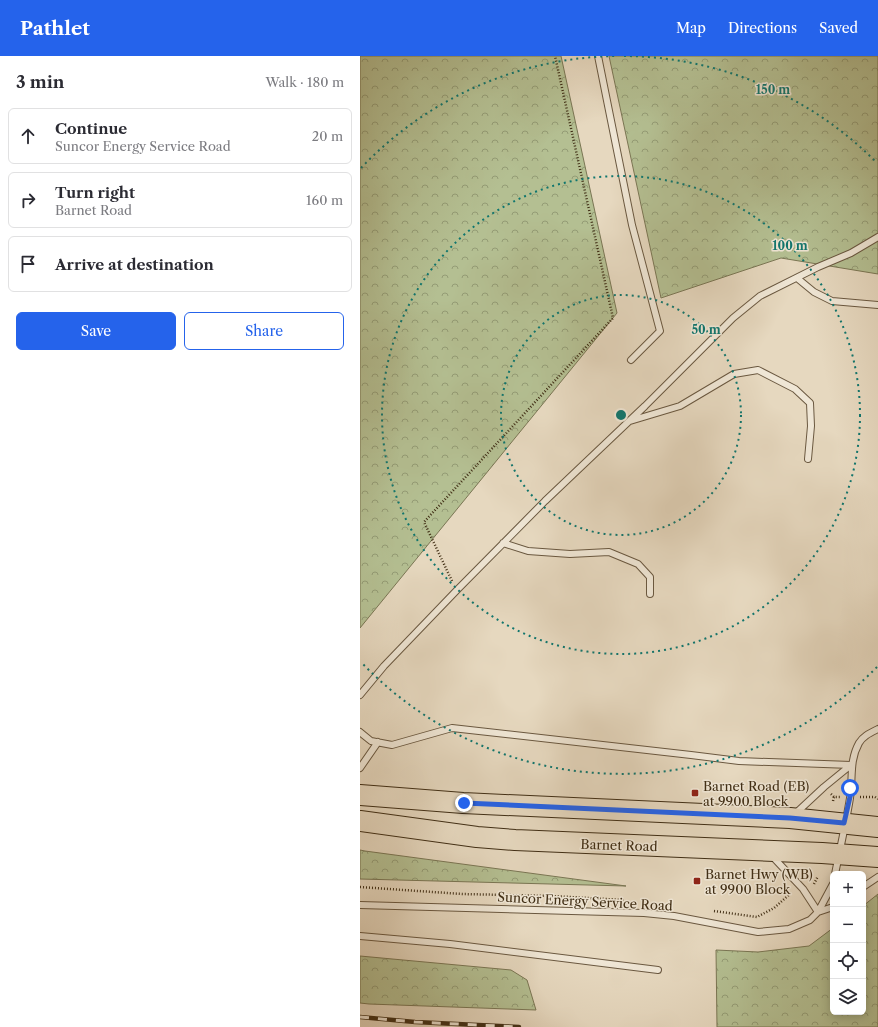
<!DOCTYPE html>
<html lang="en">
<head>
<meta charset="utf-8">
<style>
	body { margin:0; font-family:"Libre Caslon Text",serif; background:#f7f7f7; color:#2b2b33 }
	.controls { position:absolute; right:12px; bottom:12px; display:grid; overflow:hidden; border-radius:6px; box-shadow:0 2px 10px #0003 }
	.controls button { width:36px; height:36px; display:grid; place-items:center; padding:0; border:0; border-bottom:1px solid #e1e1e2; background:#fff; color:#2b2b33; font:20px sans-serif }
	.stop { position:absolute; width:12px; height:12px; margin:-9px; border:3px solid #2563eb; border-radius:50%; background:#fff }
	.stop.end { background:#2563eb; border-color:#fff; box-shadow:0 1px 4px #0008 }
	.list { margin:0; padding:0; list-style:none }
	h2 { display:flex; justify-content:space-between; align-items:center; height:52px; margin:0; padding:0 16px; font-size:17px }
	h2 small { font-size:13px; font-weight:400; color:#7c7c81 }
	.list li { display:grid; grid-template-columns:26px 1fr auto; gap:12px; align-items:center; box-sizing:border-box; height:56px; margin:0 8px 8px; padding:0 8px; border:1px solid #e1e1e2; border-radius:6px }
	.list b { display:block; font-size:15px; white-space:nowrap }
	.list p { margin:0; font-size:13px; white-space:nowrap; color:#7c7c81 }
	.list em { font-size:13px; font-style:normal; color:#7c7c81 }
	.actions { display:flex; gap:8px; padding:12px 16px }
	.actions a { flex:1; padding:9px 0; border:1px solid #2563eb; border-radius:6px; text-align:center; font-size:14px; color:#2563eb }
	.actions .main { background:#2563eb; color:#fff }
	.icon { flex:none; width:22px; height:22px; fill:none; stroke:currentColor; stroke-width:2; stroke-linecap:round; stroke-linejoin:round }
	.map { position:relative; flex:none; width:518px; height:971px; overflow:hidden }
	header { display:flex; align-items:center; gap:24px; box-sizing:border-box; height:56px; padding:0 20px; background:#2563eb; color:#fff }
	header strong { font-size:19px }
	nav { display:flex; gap:22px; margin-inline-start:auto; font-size:14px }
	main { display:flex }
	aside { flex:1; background:#fff }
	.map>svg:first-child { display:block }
	.forest { fill:url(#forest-crowns); stroke:#7a7654 }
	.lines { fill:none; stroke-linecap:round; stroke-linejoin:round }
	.lane-casing { stroke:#6a5840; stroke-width:8 }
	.primary-casing { stroke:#402e15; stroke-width:22 }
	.path { stroke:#402e15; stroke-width:2.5; stroke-dasharray:1 2; stroke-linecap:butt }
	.lane { stroke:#efe6d5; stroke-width:6 }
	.primary { stroke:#e6d8bf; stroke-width:20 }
	.rail-casing { stroke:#402e15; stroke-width:4.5 }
	.rail { stroke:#efe6d5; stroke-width:3; stroke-dasharray:9; stroke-linecap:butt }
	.route { stroke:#2563eb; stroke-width:5 }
	.ring { fill:none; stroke:#0f766e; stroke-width:2; stroke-dasharray:2 4 }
	.poi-dot { fill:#8f2418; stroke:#efe6d5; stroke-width:1.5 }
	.labels { text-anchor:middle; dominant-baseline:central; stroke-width:3; stroke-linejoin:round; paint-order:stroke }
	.poi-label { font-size:13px; fill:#402e15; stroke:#efe6d5; text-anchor:start }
	.street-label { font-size:13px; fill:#402e15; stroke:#efe6d5 }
	.centre { fill:#0f766e; stroke:#efe6d5; stroke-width:2 }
	.ring-label { font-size:12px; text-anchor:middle; font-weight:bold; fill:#0f766e; stroke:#efe6d5; stroke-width:3; stroke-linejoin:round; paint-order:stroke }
</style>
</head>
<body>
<header>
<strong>Pathlet</strong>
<nav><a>Map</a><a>Directions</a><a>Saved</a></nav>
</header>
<main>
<aside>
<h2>3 min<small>Walk · 180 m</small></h2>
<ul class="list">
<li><svg class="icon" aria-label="ahead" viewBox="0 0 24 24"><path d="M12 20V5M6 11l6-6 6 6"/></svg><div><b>Continue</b><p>Suncor Energy Service Road</p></div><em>20 m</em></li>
<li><svg class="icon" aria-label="right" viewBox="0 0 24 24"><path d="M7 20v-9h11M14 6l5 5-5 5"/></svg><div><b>Turn right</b><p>Barnet Road</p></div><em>160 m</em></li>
<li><svg class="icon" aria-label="arrive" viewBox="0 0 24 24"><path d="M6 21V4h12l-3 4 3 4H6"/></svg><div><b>Arrive at destination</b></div></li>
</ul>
<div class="actions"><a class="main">Save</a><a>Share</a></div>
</aside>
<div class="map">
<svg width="518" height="971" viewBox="0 0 518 971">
	<defs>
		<pattern id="forest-crowns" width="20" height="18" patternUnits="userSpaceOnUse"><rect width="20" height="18" fill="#b4bf92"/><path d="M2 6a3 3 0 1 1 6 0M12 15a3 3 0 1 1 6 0" fill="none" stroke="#949c76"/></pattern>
	</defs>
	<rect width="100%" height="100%" fill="#e6d8bf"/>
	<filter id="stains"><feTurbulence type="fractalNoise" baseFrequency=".005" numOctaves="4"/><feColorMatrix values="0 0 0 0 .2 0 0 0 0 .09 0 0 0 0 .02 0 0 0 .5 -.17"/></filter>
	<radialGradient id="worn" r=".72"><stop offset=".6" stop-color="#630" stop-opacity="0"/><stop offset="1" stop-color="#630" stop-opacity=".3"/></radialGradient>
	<path class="forest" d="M0,0H201L257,257L0,572Z
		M249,0H518V218L421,202L301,242Z
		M0,794L5,795L266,830L0,823Z
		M518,838V971H357L356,894L398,896L449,890L473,872V956H503V850Z
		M0,900L151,914L167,924L176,954L9,948L0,947Z"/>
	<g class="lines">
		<g class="lane-casing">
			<path id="lane" d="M238,0L272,169L300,275L271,304
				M437,222L454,236L472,245L518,249
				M270,365L320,350L374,318L398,314L435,333L450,347L451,370L448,403
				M143,487L168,495L210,498L249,496L278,508L290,521V538
				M0,639L24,610L98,533L185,445L285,350L373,262L400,240L458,211L491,197L518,181
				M0,676L11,685L32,689L92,672L331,699L379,705L491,709
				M0,712L18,686
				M435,758L464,731L491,709
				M412,800L443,833L458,856
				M475,818C480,793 486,767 490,742C493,723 489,705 499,687C503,680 510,677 518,673
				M503,831L518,821
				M0,849L284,857L314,860L398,876L429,873L450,864L458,856L473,828
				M458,856L473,851
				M0,880L90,888L298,914"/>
		</g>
		<g class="primary-casing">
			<path id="primary" d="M0,739L103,747L430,762L518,771
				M0,765L117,781L155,784L462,797L518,801"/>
		</g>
		<path class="path" d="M92,525L64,466L253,262L195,0
			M471,738L474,741H481
			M500,741H515L518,743
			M473,745L474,741
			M454,828L458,820
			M0,831L102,838L192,840L264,844
			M354,855L397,861L414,852L430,838"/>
		<use href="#lane" class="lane"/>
		<use href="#primary" class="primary"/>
		<g class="rail-casing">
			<path id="rail" d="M0,961L55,966L159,971"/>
		</g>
		<use href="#rail" class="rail"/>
	</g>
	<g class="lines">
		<path class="route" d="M104,747L430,762L484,767L490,741V732"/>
	</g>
	<g class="ring">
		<circle cx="261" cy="359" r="120"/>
		<circle cx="261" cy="359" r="239"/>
		<path d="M517 611A359 359 0 0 1 1 606M1 112A359 359 0 0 1 258 0M264 0A359 359 0 0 1 517 107"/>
	</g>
	<g class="poi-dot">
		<rect x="331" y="733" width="8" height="8" rx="2"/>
		<rect x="333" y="821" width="8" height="8" rx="2"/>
	</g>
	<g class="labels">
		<g class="poi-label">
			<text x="343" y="730">Barnet Road (EB)<tspan x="343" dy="15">at 9900 Block</tspan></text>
			<text x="345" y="818">Barnet Hwy (WB)<tspan x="345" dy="15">at 9900 Block</tspan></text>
		</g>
		<g class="street-label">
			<text transform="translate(259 789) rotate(2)">Barnet Road</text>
			<text transform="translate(225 845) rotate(3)">Suncor Energy Service Road</text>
		</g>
	</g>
	<circle cx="261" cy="359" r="6" class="centre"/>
	<g class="ring-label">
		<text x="413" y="38">150 m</text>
		<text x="430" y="194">100 m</text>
		<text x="346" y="278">50 m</text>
	</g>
	<rect width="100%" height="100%" filter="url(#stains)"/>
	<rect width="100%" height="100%" fill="url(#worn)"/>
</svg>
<div class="controls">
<button>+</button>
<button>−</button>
<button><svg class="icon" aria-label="locate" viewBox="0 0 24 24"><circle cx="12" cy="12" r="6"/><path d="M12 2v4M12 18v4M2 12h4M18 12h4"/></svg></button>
<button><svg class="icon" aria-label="layers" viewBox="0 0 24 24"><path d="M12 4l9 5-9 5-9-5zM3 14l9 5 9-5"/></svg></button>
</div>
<div class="stop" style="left:490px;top:732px"></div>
<div class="stop end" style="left:104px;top:747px"></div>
</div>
</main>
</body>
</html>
